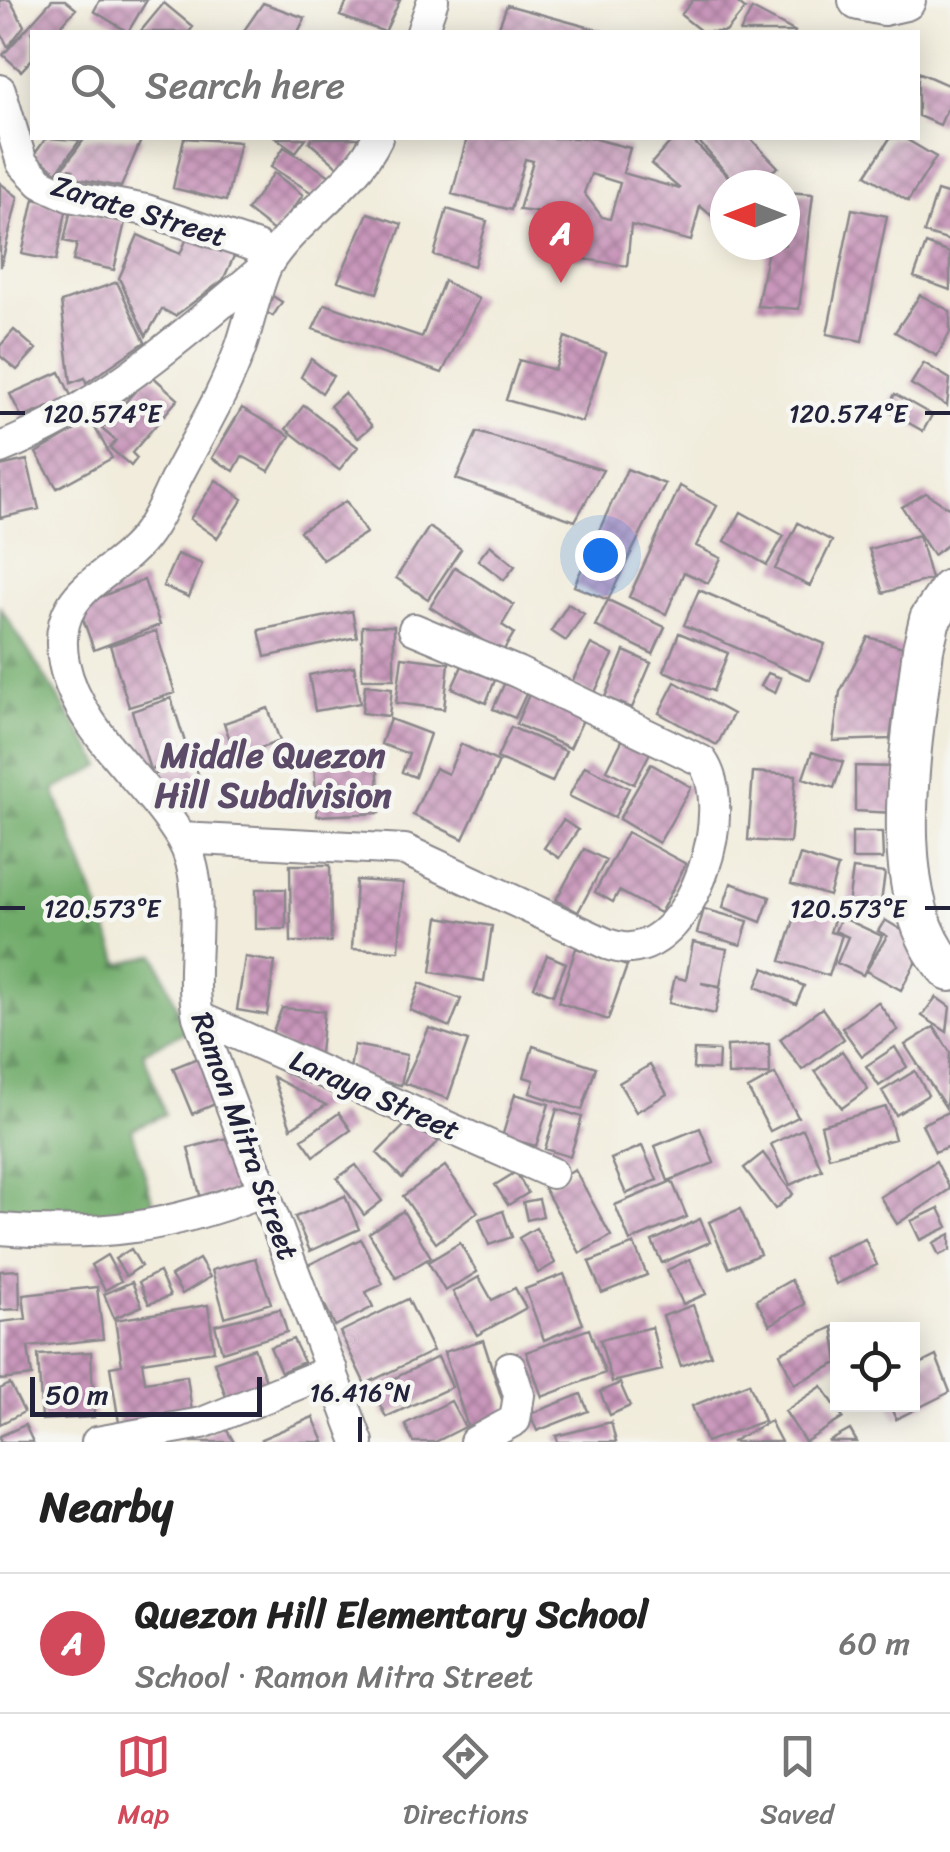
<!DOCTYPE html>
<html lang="en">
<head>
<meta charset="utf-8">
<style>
	body { margin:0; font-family:Sriracha,sans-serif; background:#f6f6f6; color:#222 }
	.controls { position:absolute; right:30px; bottom:30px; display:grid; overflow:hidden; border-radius:0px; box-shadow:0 5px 25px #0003 }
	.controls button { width:90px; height:90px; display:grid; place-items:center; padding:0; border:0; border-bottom:2px solid #e0e0e0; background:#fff; color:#222; font:50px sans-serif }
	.compass { position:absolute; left:710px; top:170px; width:90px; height:90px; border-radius:50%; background:#fff; box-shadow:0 5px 25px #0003; rotate:270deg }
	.scale { position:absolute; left:30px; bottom:25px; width:232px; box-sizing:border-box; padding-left:10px; border:5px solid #22223b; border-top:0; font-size:28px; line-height:35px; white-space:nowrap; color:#22223b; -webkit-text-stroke:8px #f6f6f2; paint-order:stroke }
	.you { position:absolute; left:600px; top:555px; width:35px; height:35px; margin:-25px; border:8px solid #fff; border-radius:50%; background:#1a73e8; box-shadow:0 0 0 15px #1a73e833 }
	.badge { display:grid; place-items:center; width:65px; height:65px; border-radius:50%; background:#d1495b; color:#fff; font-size:32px; font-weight:700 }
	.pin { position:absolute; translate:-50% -82px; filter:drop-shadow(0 2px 5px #0008) }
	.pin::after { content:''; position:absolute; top:52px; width:35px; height:30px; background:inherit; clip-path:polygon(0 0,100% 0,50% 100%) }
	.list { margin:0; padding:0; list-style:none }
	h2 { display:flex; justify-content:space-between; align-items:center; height:130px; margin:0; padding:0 40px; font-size:42px }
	h2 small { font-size:32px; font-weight:400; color:#767676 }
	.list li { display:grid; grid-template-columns:65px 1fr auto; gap:30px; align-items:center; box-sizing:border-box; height:140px; padding:0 40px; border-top:2px solid #e0e0e0 }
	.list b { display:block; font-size:38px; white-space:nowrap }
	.list p { margin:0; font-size:32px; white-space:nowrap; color:#767676 }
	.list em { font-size:32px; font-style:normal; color:#767676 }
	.icon { flex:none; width:55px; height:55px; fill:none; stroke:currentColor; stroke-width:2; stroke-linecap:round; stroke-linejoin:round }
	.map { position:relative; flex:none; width:950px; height:1442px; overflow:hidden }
	.search { position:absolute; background:#fff; box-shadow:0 5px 25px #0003; left:30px; right:30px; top:30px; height:110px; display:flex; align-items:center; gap:25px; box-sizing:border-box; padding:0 35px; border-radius:0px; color:#767676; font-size:38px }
	.sheet { height:270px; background:#fff }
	nav { display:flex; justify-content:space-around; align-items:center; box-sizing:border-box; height:140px; border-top:2px solid #e0e0e0; background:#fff; font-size:28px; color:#767676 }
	nav a { display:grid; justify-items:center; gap:5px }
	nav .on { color:#d1495b }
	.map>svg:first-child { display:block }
	.forest { fill:url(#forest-firs); stroke:#4a6753; stroke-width:2.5 }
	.building { fill:url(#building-cross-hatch); fill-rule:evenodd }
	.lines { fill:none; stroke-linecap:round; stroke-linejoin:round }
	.minor-casing { stroke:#8a878b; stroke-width:34 }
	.tertiary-casing { stroke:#8a878b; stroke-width:44 }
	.minor { stroke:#fff; stroke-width:30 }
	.tertiary { stroke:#fff; stroke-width:40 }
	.ticks { fill:none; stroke:#22223b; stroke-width:4 }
	.labels { text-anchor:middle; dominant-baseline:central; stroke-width:9; stroke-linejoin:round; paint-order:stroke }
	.street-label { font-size:30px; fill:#22223b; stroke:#f6f6f2 }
	.quarter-label { font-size:35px; font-weight:bold; fill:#5c4b68; stroke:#f6f6f2 }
	.ticks-label { font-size:25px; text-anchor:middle; fill:#22223b; stroke:#f6f6f2; stroke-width:9; stroke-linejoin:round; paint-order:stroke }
</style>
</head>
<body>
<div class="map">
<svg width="950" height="1442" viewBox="0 0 950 1442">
	<defs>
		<pattern id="forest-firs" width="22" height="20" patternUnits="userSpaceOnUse" patternTransform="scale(2.5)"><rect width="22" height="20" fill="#71ac6b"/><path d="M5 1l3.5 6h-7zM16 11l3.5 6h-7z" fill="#5c8c59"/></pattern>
		<pattern id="building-cross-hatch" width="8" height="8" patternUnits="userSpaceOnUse" patternTransform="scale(2.5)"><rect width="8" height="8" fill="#c997bb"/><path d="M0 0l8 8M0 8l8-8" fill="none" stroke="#a37b99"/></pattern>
	</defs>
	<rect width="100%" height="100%" fill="#f6f6f2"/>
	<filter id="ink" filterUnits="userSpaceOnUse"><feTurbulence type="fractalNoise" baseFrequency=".01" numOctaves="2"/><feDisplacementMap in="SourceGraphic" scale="20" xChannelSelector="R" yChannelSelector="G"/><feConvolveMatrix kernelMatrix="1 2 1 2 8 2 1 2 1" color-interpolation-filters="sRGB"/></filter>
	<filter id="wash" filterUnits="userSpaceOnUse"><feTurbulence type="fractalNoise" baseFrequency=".0048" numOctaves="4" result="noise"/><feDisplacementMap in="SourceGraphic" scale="40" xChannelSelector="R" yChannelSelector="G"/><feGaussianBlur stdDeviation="2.25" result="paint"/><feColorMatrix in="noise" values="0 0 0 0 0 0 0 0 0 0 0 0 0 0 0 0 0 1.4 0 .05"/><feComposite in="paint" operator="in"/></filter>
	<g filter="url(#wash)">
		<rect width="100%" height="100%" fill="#f1ecdb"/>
		<path class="forest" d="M0,607L102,766L54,790L120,964L155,954L187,1031L143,1052L165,1114L132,1129L155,1211L119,1217L0,1216Z"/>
		<g id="blocks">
			<path class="building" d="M0,0H10L24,26L8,47L0,31Z
				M52,0H65L76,9L55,32H32V59L21,71L3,55Z
				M100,0H147L128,32L94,11Z
				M348,0H400L385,32L340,16Z
				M693,0H734L745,9L726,32H702L681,15Z
				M164,3L193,27L189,32H140Z
				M263,3L305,18L298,32H243Z
				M507,5L602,31L601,32H497Z
				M752,9L796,32H740Z
				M918,72L950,86V102L940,125L918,116Z
				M46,138L80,140L57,172L34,155Z
				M85,138H142L121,187L69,177L73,170L63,168Z
				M184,138L240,142L226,201L173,188Z
				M276,138H306L296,152Z
				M312,138H361L345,173L309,142Z
				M467,138H591L630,148L623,173L680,189L651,164L674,138H690L734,182L696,138H750L778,167L751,185H725V227L700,206L691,241L631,225L627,266L572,257V231L580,212L564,228L535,212L519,210L533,161L525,159L511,210L452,194ZM591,174L620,183L610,219L602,217L584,193Z
				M890,138H904L936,157L908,201L866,175Z
				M284,147L330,176L317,196L271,167Z
				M274,173L303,195L275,232L247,210Z
				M0,183L18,197L1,266H0Z
				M937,191L950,195V241L924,233Z
				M785,192L813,194L799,309L757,306L769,245H785Z
				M34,199L67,207L56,261L22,254Z
				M71,209L125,222L114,270L73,261L77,244L64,241Z
				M447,209L487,221L474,266L434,255Z
				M852,209L887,216L862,341L827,334Z
				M368,213L402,224L377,293L338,281Z
				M189,234L235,254L223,280L175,316L162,309L146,336L119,278L138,235L180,254Z
				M926,244L950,253V290L914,277Z
				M444,281L479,299L442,373L313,329L325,304L422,337Z
				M117,282L145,342L86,383L85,378L71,383L61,302Z
				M271,295L282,302L273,316L262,310Z
				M920,295L950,311V332L937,356L895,332Z
				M14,330L36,349L17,370L0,356V346Z
				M565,337L606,353L582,422L506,400L519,360L555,370Z
				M311,359L333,376L322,393L301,377Z
				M924,363L950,379L947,406L911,384Z
				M60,372L72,398L22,418L10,394Z
				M150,374L178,399L132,453L137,458L131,466L110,448L116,441L102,429Z
				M344,393L372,426L358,438L330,406Z
				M895,394L932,415L923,431L886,410Z
				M304,405L358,447L339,470L286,429Z
				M242,408L290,436L269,471L242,456L234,471L212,458Z
				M91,421L112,458L57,488L36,453Z
				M477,432L603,470L575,521L456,479Z
				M27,460L39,509L0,518V466Z
				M627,469L665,484L608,600L574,586Z
				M216,480L243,499L217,538L190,519Z
				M680,486L717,506L696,546L721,558L708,583L684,572L666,614L629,597Z
				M926,493L950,509V543L933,555L902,507Z
				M346,501L366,533L323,560L300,531Z
				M741,512L784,536L767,565L725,541Z
				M798,523L832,541L810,586L775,569Z
				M429,527L461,549L428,599L396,578Z
				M919,535L931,579L883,593L869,549Z
				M490,545L515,566L504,580L478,560Z
				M177,554L202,564L189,597L163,586Z
				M455,567L514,605L502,625L514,633L502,653L430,607Z
				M144,580L160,625L94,650L83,619L92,600Z
				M699,590L825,644L810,680L684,625Z
				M608,600L665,627L653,654L595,626Z
				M568,604L584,614L566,641L551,631Z
				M352,611L357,637L265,657L259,630Z
				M362,626H394V679H362Z
				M156,631L175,693L129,707L110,645Z
				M679,633L728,653L713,691L664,671Z
				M868,637L903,647L890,739L833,741L840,692Z
				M591,644L613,655L593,696L571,684Z
				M624,651L651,663L632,708L605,697Z
				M402,657L449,663L444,709L396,703Z
				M354,666L360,703L315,711L309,675Z
				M462,666L495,680L486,703L452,688Z
				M768,673L781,678L775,693L761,686Z
				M505,682L527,692L515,718L493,709Z
				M675,682L733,714L717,745L659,713Z
				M365,685L392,688L389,716L362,713Z
				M532,688L586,713L570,748L516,724Z
				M171,698L190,758L150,770L132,711Z
				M268,708L280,741L236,757L224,723Z
				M390,719L430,734L415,777L402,772L409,754L381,744Z
				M511,727L566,751L552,782L497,758Z
				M629,727L656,741L634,784L607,770Z
				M461,744L499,762L463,839L413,815L435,768L448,774Z
				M812,752L843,762L834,788L803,778Z
				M377,756L380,813L317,816L314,759Z
				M194,761L207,803L183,811L153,775Z
				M651,764L691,787L659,843L619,819Z
				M585,766L629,788L614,818L569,796Z
				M855,766L897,767L895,813L855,811Z
				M753,772L796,775L790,843L748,840Z
				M563,820L578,830L559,858L544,848Z
				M627,832L686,864L660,913L619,891L613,902L595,892Z
				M852,832H882L883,859H852Z
				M584,849L606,860L578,912L556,900Z
				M800,855L838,867L829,896L791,884Z
				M290,865H330L331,942H291Z
				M853,869L885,873L880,910L848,905Z
				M356,880L403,883L399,951L352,949Z
				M731,883L770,897L761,922L723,907Z
				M256,889H286V929H256Z
				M799,904L835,916L830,932L842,935L829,976L781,961Z
				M704,909L748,921L741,945L697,933Z
				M439,917L492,926L484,981L431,972Z
				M841,917L882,936L863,975L837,963L848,937L835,931Z
				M885,920L925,944L901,990L866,971L887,936L878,931Z
				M693,942L727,949L720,986L701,983L721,988L715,1014L669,1003L675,977L686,980Z
				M576,948L627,966L608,1020L558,1002Z
				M547,955L566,963L553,995L534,987Z
				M245,957L275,962L267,1015L237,1010Z
				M764,968L804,986L796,1004L756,987Z
				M420,983L461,999L450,1027L410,1010Z
				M936,997L950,1007L947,1032L922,1016Z
				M878,1002L898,1030L862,1056L842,1028Z
				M282,1008L324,1011L319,1064L270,1039Z
				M822,1008L844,1039L802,1070L780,1039Z
				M934,1027L950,1052L946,1108L905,1045Z
				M429,1028L468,1041L448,1099L404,1083Z
				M769,1044L770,1074L728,1075L727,1046Z
				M354,1045L407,1055L401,1085L349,1075Z
				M533,1046L596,1067L582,1110L530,1093L534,1080L524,1077Z
				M895,1047L907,1067L879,1086L866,1066Z
				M694,1050L719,1051L718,1070L693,1069Z
				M842,1051L868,1089L842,1108L815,1071Z
				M205,1055L224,1100L192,1114L173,1068Z
				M650,1065L667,1094L636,1112L619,1083Z
				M915,1071L928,1095L896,1115L882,1091Z
				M775,1074L798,1117L770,1131L748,1089Z
				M273,1077L326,1105L291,1128Z
				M515,1094L549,1104L536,1146L502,1137Z
				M886,1107L895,1139L829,1157L821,1125Z
				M557,1109L582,1117L570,1157L545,1149Z
				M950,1111V1146L935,1152L922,1124Z
				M339,1113L351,1130L314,1156L302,1139Z
				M413,1117L438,1142L402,1178L377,1153Z
				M700,1128L714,1163L668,1181L655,1146Z
				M803,1129L822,1170L790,1185L771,1144Z
				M231,1137L244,1188L201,1199L188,1148Z
				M642,1146L657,1180L626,1194L611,1159Z
				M763,1153L793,1194L775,1209L744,1168Z
				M936,1161L950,1189L897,1224L880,1197Z
				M356,1165L382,1201L364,1215L337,1178Z
				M445,1166L478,1212L436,1243L403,1196Z
				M575,1170L611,1236L580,1253L544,1188Z
				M516,1172L528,1193L508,1205L495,1185Z
				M672,1181L687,1217L630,1241L615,1205Z
				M345,1196L359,1229L310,1251L295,1217Z
				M539,1199L543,1216L527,1220L523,1202Z
				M939,1208L948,1227L920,1240L911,1221Z
				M740,1209L760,1254L729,1268L709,1222Z
				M403,1211L431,1257L396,1278L369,1233Z
				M503,1211L512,1237L489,1245L479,1219Z
				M700,1219L710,1242L662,1263L652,1241Z
				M536,1228L555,1263L538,1273L519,1238Z
				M950,1234V1250L939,1255L933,1243Z
				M361,1239L383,1284L366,1292L373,1307L335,1326L306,1266Z
				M865,1239L877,1265L836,1284L824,1257Z
				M460,1243L477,1272L445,1291L428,1262Z
				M634,1244L647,1275L602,1293L589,1262Z
				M131,1249L141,1266L126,1276L115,1259Z
				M107,1255L121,1281L105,1290L91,1265Z
				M255,1258L271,1303L225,1317L212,1270Z
				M199,1259L210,1277L182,1294L171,1276Z
				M690,1259L706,1294L683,1304L667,1270Z
				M19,1270L20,1309L0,1310V1271Z
				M159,1272L170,1296L149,1304L139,1282Z
				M564,1274L583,1324L544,1340L525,1289Z
				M479,1277L492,1300L515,1288L526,1308L477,1335L453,1292Z
				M791,1280L805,1304L770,1325L756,1300Z
				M132,1282L142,1306L114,1318L104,1294Z
				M97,1287L103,1339L28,1347L32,1376L0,1380V1322L26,1319L23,1295Z
				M408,1299L433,1351L365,1384L340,1332Z
				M208,1305L214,1351L142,1362L145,1382L187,1376L192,1412L120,1429L110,1367L122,1365L115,1320Z
				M693,1305L711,1355L681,1366L663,1316Z
				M280,1309L287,1332L222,1352L215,1325Z
				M652,1327L662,1370L612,1382L600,1340Z
				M833,1327L838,1363L794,1384L780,1353Z
				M589,1329L605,1373L542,1397L526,1352Z
				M293,1339L304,1362L281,1372L270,1347Z
				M483,1340L508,1418L469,1431L444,1352Z
				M254,1348L268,1386L227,1400L214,1362Z
				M91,1352L94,1417L42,1420L38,1355Z
				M936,1356L950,1392L896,1419L889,1404H912V1368Z
				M438,1357L452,1387L386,1417L372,1389Z
				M620,1383L630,1406L610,1415L600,1392Z
				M749,1383L764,1421L706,1442L692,1406Z
				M10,1384L24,1412L0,1424V1389Z
				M822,1386L843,1418L805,1442L785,1411Z
				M581,1394L588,1411L537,1431L530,1414Z
				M451,1401L465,1427L435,1442H413L405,1424Z
				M313,1417L324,1442H263L261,1439Z
				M770,1421L781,1442H731Z
				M611,1422L616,1442H558L556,1436Z
				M223,1424L234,1442H194Z
				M25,1425L33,1442H0V1436Z
				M850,1430L857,1442H828Z"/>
		</g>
	</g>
	<g filter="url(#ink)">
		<use href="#blocks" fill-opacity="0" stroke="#8a878b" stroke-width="2.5"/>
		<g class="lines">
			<g class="minor-casing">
				<path id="minor" d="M422,32L433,0
					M0,90L22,163L41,183L69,196L146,210L257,247L267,265C184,335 102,408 0,448
					M181,838L405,850L607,944C613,946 623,949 630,948C695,943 736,809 702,761L517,672L414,629
					M198,1017L552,1173
					M0,1229C104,1237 167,1228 264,1191
					M97,1442L202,1423L332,1370
					M358,1442L198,1017C187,960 211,889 181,838C147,780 78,732 64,663C49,586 115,580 148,532C162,513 169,491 180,471C201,431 224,393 240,349C248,328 258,280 268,263C296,218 354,187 377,138
					M475,1442L515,1420L519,1395L510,1367"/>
			</g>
			<g class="tertiary-casing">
				<path id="tertiary" d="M859,0L883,5L905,0
					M950,590L930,619L923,649C913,739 881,900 950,971"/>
			</g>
			<use href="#minor" class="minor"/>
			<use href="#tertiary" class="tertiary"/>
		</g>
	</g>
	<path class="ticks" d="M0,413H25M925,413H950M0,908H25M925,908H950M360,1417V1442"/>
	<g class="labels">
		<g class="street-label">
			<text transform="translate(139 211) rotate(17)">Zarate Street</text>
			<text transform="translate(375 1095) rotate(24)">Laraya Street</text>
			<text transform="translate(245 1136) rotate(70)">Ramon Mitra Street</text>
		</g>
		<g class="quarter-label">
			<text x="273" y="755">Middle Quezon<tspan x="273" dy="40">Hill Subdivision</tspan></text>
		</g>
	</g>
	<g class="ticks-label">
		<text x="848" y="422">120.574°E</text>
		<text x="102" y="422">120.574°E</text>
		<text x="848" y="917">120.573°E</text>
		<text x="102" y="917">120.573°E</text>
		<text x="360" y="1401">16.416°N</text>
	</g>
</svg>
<div class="controls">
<button><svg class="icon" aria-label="locate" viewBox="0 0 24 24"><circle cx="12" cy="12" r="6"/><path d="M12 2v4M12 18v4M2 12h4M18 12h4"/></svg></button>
</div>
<svg class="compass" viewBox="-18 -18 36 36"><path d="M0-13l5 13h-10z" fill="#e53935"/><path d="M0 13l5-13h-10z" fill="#767676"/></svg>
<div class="scale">50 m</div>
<div class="you"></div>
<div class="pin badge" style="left:561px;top:283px">A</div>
<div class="search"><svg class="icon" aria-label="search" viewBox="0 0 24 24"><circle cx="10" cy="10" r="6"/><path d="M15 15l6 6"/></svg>Search here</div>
</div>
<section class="sheet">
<h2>Nearby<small></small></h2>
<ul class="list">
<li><span class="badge">A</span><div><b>Quezon Hill Elementary School</b><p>School · Ramon Mitra Street</p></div><em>60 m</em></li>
</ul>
</section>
<nav>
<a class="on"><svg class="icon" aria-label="map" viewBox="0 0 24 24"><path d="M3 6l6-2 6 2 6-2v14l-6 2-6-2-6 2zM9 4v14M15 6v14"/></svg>Map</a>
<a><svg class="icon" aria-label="directions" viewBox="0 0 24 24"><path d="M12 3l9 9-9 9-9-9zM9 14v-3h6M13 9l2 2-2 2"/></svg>Directions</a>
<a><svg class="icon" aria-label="saved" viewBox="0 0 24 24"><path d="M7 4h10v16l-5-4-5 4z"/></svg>Saved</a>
</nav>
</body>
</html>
